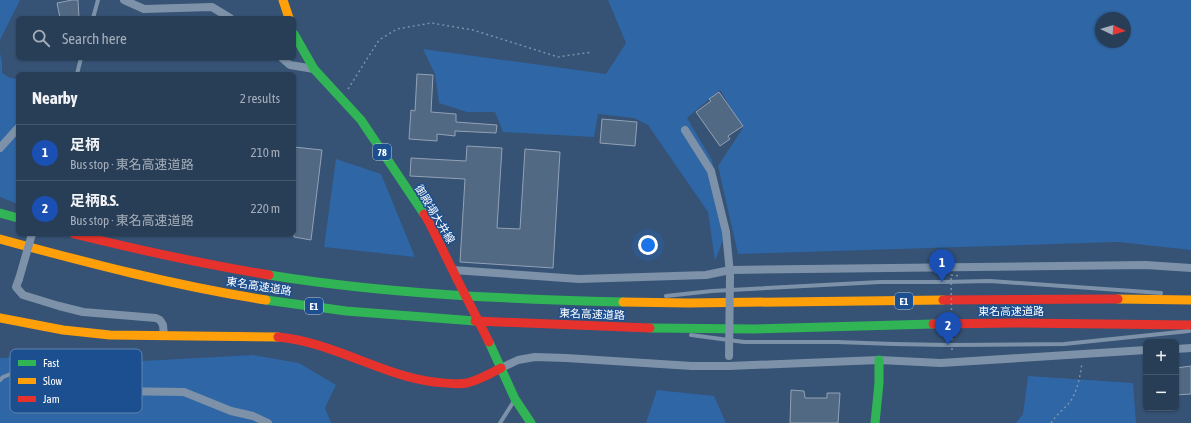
<!DOCTYPE html>
<html lang="en">
<head>
<meta charset="utf-8">
<style>
	body { margin:0; font-family:"Asap Condensed","Noto Sans JP",sans-serif; background:#30455d; color:#f1f3f6 }
	.controls { position:absolute; right:12px; bottom:12px; display:grid; overflow:hidden; border-radius:6px; box-shadow:0 1px 3px #0004 }
	.controls button { width:36px; height:36px; display:grid; place-items:center; padding:0; border:0; border-bottom:1px solid #44576d; background:#283e57; color:#f1f3f6; font:20px sans-serif }
	.compass { position:absolute; left:1095px; top:12px; width:36px; height:36px; border-radius:50%; background:#283e57; box-shadow:0 1px 3px #0004; rotate:94deg }
	.you { position:absolute; left:648px; top:245px; width:14px; height:14px; margin:-10px; border:3px solid #fff; border-radius:50%; background:#1a73e8; box-shadow:0 0 0 6px #1a73e833 }
	.badge { display:grid; place-items:center; width:26px; height:26px; border-radius:50%; background:#b9c2ce; color:#fff; font-size:13px; font-weight:700 }
	.pin { position:absolute; translate:-50% -33px; filter:drop-shadow(0 1px 2px #0008) }
	.pin::after { content:''; position:absolute; top:21px; width:14px; height:12px; background:inherit; clip-path:polygon(0 0,100% 0,50% 100%) }
	.list { margin:0; padding:0; list-style:none }
	h2 { display:flex; justify-content:space-between; align-items:center; height:52px; margin:0; padding:0 16px; font-size:17px }
	h2 small { font-size:13px; font-weight:400; color:#a5aeba }
	.list li { display:grid; grid-template-columns:26px 1fr auto; gap:12px; align-items:center; box-sizing:border-box; height:56px; padding:0 16px; border-top:1px solid #44576d }
	.list b { display:block; font-size:15px; white-space:nowrap }
	.list p { margin:0; font-size:13px; white-space:nowrap; color:#a5aeba }
	.list em { font-size:13px; font-style:normal; color:#a5aeba }
	.icon { flex:none; width:22px; height:22px; fill:none; stroke:currentColor; stroke-width:2; stroke-linecap:round; stroke-linejoin:round }
	.map { position:relative; flex:none; width:1191px; height:423px; overflow:hidden }
	.search { position:absolute; background:#283e57; box-shadow:0 1px 3px #0004; left:16px; top:16px; width:280px; height:44px; display:flex; align-items:center; gap:10px; box-sizing:border-box; padding:0 14px; border-radius:6px; color:#a5aeba; font-size:15px }
	.panel { position:absolute; background:#283e57; box-shadow:0 1px 3px #0004; left:16px; top:72px; width:280px; height:164px; border-radius:6px }
	.map>svg:first-child { display:block }
	.green { fill:#2f66a5; fill-rule:evenodd }
	.building { fill:#526984; stroke:#92a2b6 }
	.lines { fill:none; stroke-linecap:round; stroke-linejoin:round }
	.path { stroke:#7d92a8; stroke-width:1.5; stroke-dasharray:2 3; stroke-linecap:butt }
	.lane { stroke:#7d92a8; stroke-width:4 }
	.street { stroke:#7d92a8; stroke-width:8 }
	.fast { stroke:#30b455; stroke-width:9 }
	.slow { stroke:#ff9f0a; stroke-width:9 }
	.jam { stroke:#e5322d; stroke-width:9 }
	.path-bridge { stroke:#7d92a8; stroke-width:1.5; stroke-dasharray:2 3; stroke-linecap:butt }
	.street-bridge { stroke:#7d92a8; stroke-width:8 }
	.jam-bridge { stroke:#e5322d; stroke-width:9 }
	.labels { text-anchor:middle; dominant-baseline:central; stroke-width:3; stroke-linejoin:round; paint-order:stroke }
	.shield { fill:#1b4f8f; stroke:#bbcadd; stroke-width:1 }
	.shield-label { font-size:10px; font-weight:bold; fill:#fff }
	.street-label { font-size:11px; fill:#fff; stroke:#1b4f8f }
	.key { fill:#1b4f8f; stroke:#5f84b1; stroke-width:1 }
	.key-label { font-size:11px; fill:#fff }
</style>
</head>
<body>
<div class="map">
<svg width="1191" height="423" viewBox="0 0 1191 423">
	<rect width="100%" height="100%" fill="#365274"/>
	<path class="green" d="M0,0H20L0,40Z
		M608,0H1191V250L1118,242L738,254L718,166L743,128L720,90L687,118L712,160L726,232L715,261L708,212L648,125L634,118L598,114L594,137L503,132L495,112H467L439,103L435,74L423,49L606,74L626,43ZM1101,18H1125V42H1101Z
		M0,53L2,61V73L10,78L18,79V204L0,197Z
		M336,159L381,174L415,257L324,247Z
		M54,355L142,361L253,355L299,363L336,385L325,408L331,423H0V358Z
		M1028,376L1133,383L1136,423H1016L1023,414Z
		M657,390L714,396L726,423H646Z"/>
	<path class="building" d="M72,0H78L79,18H60L57,3Z
		M417,74L433,75L431,112L456,114V122L497,125L496,133L455,131V136L437,134V141L409,139L411,110L415,111Z
		M719,92L743,126L728,136L730,139L720,146L696,112L711,101L709,99Z
		M602,119L637,122L635,146L600,143Z
		M467,146L502,148L497,228L520,229L525,149L560,152L553,268L460,262L465,179L410,176L411,158L466,161Z
		M294,147L322,150L311,240L294,237Z
		M1191,366V394L1176,395V368Z
		M791,390L804,391L805,398H827V393H840L838,423H790Z"/>
	<g class="lines">
		<path class="path" d="M348,89L379,40L397,29L431,23L473,30L558,57L592,52
			M1051,423C1057,414 1064,409 1070,402C1078,390 1080,376 1082,363"/>
		<path class="lane" d="M93,18L98,0
			M77,74L81,58
			M666,296L712,291L880,282H942L990,281L1161,293
			M691,335L744,342H837L894,344L948,345L1064,344L1189,331
			M0,380L3,377L38,363
			M500,423L514,401"/>
		<path class="street" d="M124,0L144,9L212,7L230,18
			M282,58L290,65L314,69
			M685,130L711,171L726,232L730,274
			M0,148L18,128
			M453,270L579,279L706,275L730,270L1146,265L1191,268
			M19,279L16,287L23,295L59,306L83,312L156,318L160,320L163,325L164,336
			M1176,349L1191,348
			M38,363L85,384L111,391L184,392L231,411L253,416L268,423
			M501,368L518,360L535,357L566,358L692,366H729L879,360L941,363L1146,350"/>
		<path class="fast" d="M294,34L314,69L361,120L424,214
			M0,213L18,218
			M269,275C386,294 505,299 623,302
			M266,300L346,311L475,321
			M650,328L754,329L933,324
			M489,342L515,399L531,423
			M875,423L879,383V360"/>
		<path class="slow" d="M283,0L289,18
			M0,239C88,263 176,286 266,300
			M1118,299L1191,300
			M623,302L688,303L943,300
			M0,318L63,330L110,335L278,337"/>
		<path class="jam" d="M424,214L430,224L457,279
			M74,234C139,250 203,264 269,275
			M943,300L1118,299
			M475,321L650,328
			M933,324L1018,323L1191,325
			M278,337C333,342 380,375 434,382C445,383 457,385 467,383C479,380 490,374 501,368"/>
		<path class="path-bridge" d="M952,350L951,275L961,276"/>
		<path class="street-bridge" d="M19,279L32,234
			M729,356L730,277"/>
		<path class="jam-bridge" d="M457,279L489,342"/>
	</g>
	<g class="labels">
		<g class="shield">
			<rect x="373" y="144" width="18" height="16" rx="3"/>
			<rect x="895" y="293" width="18" height="16" rx="3"/>
			<rect x="305" y="298" width="18" height="16" rx="3"/>
		</g>
		<g class="shield-label">
			<text x="382" y="152">78</text>
			<text x="904" y="301">E1</text>
			<text x="314" y="306">E1</text>
		</g>
		<g class="street-label">
			<text transform="translate(435 214) rotate(59)">御殿場大井線</text>
			<text transform="translate(259 286) rotate(9)">東名高速道路</text>
			<text x="1011" y="311">東名高速道路</text>
			<text transform="translate(592 314) rotate(2)">東名高速道路</text>
		</g>
	</g>
	<rect x="10" y="349" width="132" height="64" rx="6" class="key"/>
	<rect x="18" y="360" width="18" height="6" fill="#30b455"/>
	<rect x="18" y="378" width="18" height="6" fill="#ff9f0a"/>
	<rect x="18" y="396" width="18" height="6" fill="#e5322d"/>
	<g class="key-label">
		<text x="43" y="367">Fast</text>
		<text x="43" y="385">Slow</text>
		<text x="43" y="403">Jam</text>
	</g>
</svg>
<div class="controls">
<button>+</button>
<button>−</button>
</div>
<svg class="compass" viewBox="-18 -18 36 36"><path d="M0-13l5 13h-10z" fill="#e53935"/><path d="M0 13l5-13h-10z" fill="#a5aeba"/></svg>
<div class="you"></div>
<div class="pin badge" style="left:942px;top:282px;background:#1a4fb4">1</div>
<div class="pin badge" style="left:948px;top:345px;background:#1a4fb4">2</div>
<div class="search"><svg class="icon" aria-label="search" viewBox="0 0 24 24"><circle cx="10" cy="10" r="6"/><path d="M15 15l6 6"/></svg>Search here</div>
<section class="panel">
<h2>Nearby<small>2 results</small></h2>
<ul class="list">
<li><span class="badge" style="background:#1a4fb4">1</span><div><b>足柄</b><p>Bus stop · 東名高速道路</p></div><em>210 m</em></li>
<li><span class="badge" style="background:#1a4fb4">2</span><div><b>足柄B.S.</b><p>Bus stop · 東名高速道路</p></div><em>220 m</em></li>
</ul>
</section>
</div>
</body>
</html>
